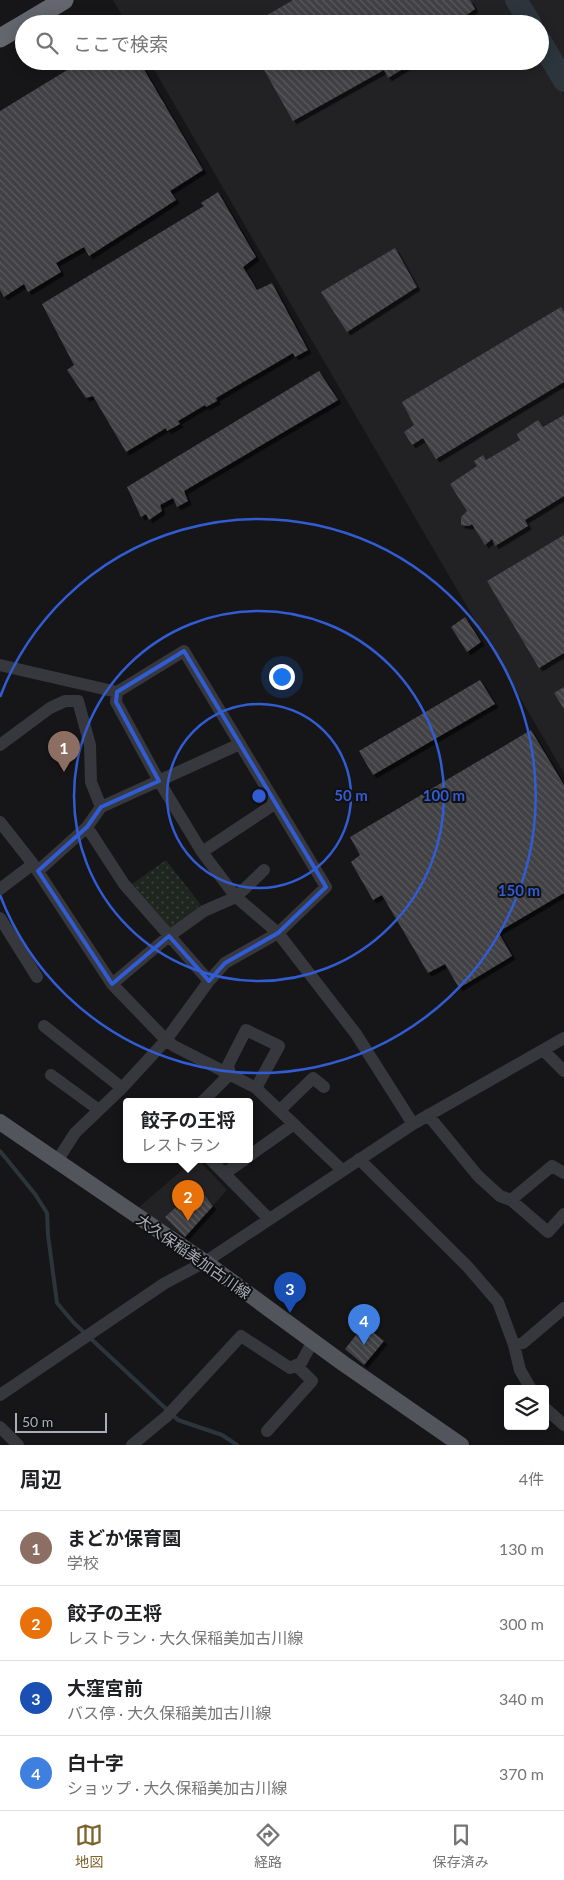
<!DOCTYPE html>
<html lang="ja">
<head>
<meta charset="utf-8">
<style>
	body { margin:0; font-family:Lato,"Noto Sans JP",sans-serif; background:#f2f2f2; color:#202124 }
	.controls { position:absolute; right:15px; bottom:15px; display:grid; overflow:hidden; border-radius:5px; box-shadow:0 2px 12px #0003 }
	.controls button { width:45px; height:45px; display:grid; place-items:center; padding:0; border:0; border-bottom:1px solid #e0e0e0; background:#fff; color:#202124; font:25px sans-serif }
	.scale { position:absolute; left:15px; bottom:12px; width:92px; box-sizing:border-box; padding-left:5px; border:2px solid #a8adb8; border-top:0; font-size:14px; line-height:18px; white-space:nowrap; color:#a8adb8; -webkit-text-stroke:4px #111113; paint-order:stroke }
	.you { position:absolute; left:281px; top:676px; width:18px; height:18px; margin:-12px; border:4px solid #fff; border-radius:50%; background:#1a73e8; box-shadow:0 0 0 8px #1a73e833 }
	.badge { display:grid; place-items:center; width:32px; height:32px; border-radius:50%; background:#7e622b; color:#fff; font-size:16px; font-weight:700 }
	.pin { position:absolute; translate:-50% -41px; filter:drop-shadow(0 1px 2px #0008) }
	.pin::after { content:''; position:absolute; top:26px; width:18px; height:15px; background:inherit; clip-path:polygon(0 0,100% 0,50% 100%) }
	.popup { position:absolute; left:123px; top:1098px; width:130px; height:65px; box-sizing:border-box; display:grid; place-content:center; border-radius:5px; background:#fff; filter:drop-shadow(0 1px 4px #0005); font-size:16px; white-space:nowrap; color:#757577 }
	.popup b { font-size:19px; color:#202124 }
	.popup::after { content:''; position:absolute; left:50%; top:100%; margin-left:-10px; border:10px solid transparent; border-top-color:#fff }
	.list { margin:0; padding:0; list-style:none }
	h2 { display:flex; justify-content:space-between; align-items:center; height:65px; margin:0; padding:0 20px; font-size:21px }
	h2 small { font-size:16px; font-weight:400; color:#757577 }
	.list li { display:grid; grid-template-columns:32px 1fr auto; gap:15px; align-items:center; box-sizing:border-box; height:75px; padding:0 20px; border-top:1px solid #e0e0e0 }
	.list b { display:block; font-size:19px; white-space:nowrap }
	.list p { margin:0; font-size:16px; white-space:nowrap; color:#757577 }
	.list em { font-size:16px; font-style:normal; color:#757577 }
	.icon { flex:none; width:28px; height:28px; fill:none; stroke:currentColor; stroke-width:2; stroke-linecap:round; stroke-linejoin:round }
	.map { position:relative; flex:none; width:564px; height:1445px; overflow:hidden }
	.search { position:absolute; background:#fff; box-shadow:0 2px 12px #0003; left:15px; right:15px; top:15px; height:55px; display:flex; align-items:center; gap:12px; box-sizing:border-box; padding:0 18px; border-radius:28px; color:#757577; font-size:19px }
	.sheet { height:365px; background:#fff }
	nav { display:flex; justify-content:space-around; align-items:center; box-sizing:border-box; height:70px; border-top:1px solid #e0e0e0; background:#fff; font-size:14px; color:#757577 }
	nav a { display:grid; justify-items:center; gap:2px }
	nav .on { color:#7e622b }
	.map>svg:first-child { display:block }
	.built { fill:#222225 }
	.park { fill:url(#park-dots) }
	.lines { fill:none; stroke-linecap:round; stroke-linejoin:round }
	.stream { stroke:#2c353c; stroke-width:4 }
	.river { stroke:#2c353c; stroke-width:22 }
	.building { fill:url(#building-back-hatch); filter:url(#shadow) }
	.minor { stroke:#37383d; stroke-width:12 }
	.major { stroke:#53555c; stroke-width:16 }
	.highway { stroke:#63666e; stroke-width:19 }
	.marked { fill:none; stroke:#325cd3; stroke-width:4; stroke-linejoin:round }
	.ring { fill:none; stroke:#325cd3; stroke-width:2.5 }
	.labels { text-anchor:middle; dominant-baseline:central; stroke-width:4; stroke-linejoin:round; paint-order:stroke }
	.street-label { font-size:15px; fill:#a8adb8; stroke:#111113 }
	.centre { fill:#325cd3; stroke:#111113; stroke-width:2.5 }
	.ring-label { font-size:15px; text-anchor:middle; font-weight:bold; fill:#325cd3; stroke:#111113; stroke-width:4; stroke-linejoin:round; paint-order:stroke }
</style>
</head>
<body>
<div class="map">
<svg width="564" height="1445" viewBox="0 0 564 1445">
	<defs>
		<pattern id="park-dots" width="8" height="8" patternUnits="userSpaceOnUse" patternTransform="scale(1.25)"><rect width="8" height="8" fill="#1e261f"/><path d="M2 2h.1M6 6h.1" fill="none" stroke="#3c433d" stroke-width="1.8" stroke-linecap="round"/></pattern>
		<pattern id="building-back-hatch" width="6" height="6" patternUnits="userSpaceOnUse" patternTransform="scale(1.25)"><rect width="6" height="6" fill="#404145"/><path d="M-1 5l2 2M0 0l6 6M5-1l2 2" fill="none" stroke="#595a5e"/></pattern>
		<filter id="shadow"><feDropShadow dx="3.5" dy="3.5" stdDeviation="0" flood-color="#0009"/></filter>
	</defs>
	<rect width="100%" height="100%" fill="#161618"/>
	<path class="built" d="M113,0H509L523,24H127Z
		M521,0H564V73L540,33V24H535Z
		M540,54L564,95V773L149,61H540Z
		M194,1160H199L227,1190L185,1237L138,1208Z"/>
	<path class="park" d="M166,860L201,905L171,927H165L132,884Z"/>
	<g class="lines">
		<path class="stream" d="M0,1151L35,1194L47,1213L48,1235L57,1303L74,1323L178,1420L222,1435L237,1445"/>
		<path class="river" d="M516,0L531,24
			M540,40L564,81"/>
	</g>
	<path class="building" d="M293,0H470L475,9L454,24H252Z
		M82,61H139L203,170L170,191L176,200L89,256L84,247L56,263L61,272L28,292L24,284L4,297L0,290V111Z
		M259,61H416L388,78L384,70L293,121Z
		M218,192L256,257L243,267L257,290L272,283L308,350L295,357L293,353L216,398L217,401L206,407L205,405L178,421L180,424L167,431L166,428L126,452L93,396L86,398L67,370L74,365L42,304L204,206L201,203Z
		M395,248L417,287L347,332L321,292Z
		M561,307L564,312V382L436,459L423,438L412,445L404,432L414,425L402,402Z
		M319,371L338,400L184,491L188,501L177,507L173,498L160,505L162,511L149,520L146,514L141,517L127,487Z
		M564,415V496L525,520L528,526L495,546L492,539L485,545L472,524L469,526L461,525V517L467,511L450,484L477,466L474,461L483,455L486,460L520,440L517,434L538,420L543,427Z
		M564,535V653L539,668L487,581Z
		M465,617L481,642L467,652L451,627Z
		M480,680L495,704L373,775L359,751Z
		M564,687V709L554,693Z
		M531,730L564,785V893L498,932L512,956L459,988L445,964L428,973L382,895L373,900L351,862L360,855L350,837Z
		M198,1193L205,1196L213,1206L185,1237L165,1217L175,1208L177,1209L189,1197Z
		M364,1325L384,1341L364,1365L345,1349Z"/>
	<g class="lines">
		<path class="minor" d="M0,665L117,692L184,651L326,887L278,933L225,963L209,981L166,1040L122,1088L75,1133L57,1161
			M117,692L116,702L159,781L202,852L236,897L278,933L356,1034L413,1124
			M0,745L50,708L65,701H78L90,745L91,782L101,807
			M0,822L33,864L112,984L166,1040L174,1046L256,1088L342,1170
			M87,827L124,884L209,981
			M202,852L276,803
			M38,871L87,827L101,807L240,744
			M0,889L33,864
			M0,918L37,977
			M112,984L169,936L204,911L236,897L264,870
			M44,1026L122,1088
			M543,1050L564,1071
			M51,1075L99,1110
			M202,1102L230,1074L228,1065L246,1030L279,1046L256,1088
			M280,1110L313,1078L324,1087
			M428,1115L478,1176L500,1196L511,1200L548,1232L564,1214
			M249,1156L294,1124
			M359,1159L467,1266L498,1302L514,1345L520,1370L531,1389
			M211,1160L269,1219
			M225,1173L244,1160
			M511,1200L552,1166L564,1173
			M514,1345L523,1343L564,1308
			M0,1395L165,1283L205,1262L413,1124L564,1038
			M545,1408L564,1425
			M0,1427L18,1445
			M267,1431L312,1381L296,1365
			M132,1445L167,1416L241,1336L290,1368L301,1363L313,1341"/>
		<path class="major" d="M0,1122L205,1262L344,1364L461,1445"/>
		<path class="highway" d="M24,24L64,0
			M0,38L24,24"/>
	</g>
	<path class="marked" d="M184,651L326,887L278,933L225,963L209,981L169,936L112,984L38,871L87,827L101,807L159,781L116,702L117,692Z"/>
	<g class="ring">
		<circle cx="259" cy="796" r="92"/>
		<circle cx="259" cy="796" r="185"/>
		<path d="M0 697A277 277 0 1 1 0 895"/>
	</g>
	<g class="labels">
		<g class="street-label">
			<text transform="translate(194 1256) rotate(35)">大久保稲美加古川線</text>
		</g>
	</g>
	<circle cx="259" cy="796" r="8" class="centre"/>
	<g class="ring-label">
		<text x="351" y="801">50 m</text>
		<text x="444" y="801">100 m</text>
		<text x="519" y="896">150 m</text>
	</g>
</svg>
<div class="controls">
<button><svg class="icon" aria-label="layers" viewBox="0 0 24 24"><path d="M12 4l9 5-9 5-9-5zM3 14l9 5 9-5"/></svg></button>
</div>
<div class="scale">50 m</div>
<div class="you"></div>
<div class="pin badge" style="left:64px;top:772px;background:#8d6e63">1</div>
<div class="pin badge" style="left:188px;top:1221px;background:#e8710a">2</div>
<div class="popup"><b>餃子の王将</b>レストラン</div>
<div class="pin badge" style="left:290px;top:1313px;background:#1a4fb4">3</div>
<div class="pin badge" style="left:364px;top:1345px;background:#3f7fe0">4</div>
<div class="search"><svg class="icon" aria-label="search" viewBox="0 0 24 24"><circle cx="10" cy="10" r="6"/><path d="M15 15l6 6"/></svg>ここで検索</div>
</div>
<section class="sheet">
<h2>周辺<small>4件</small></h2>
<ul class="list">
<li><span class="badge" style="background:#8d6e63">1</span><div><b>まどか保育園</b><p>学校</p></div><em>130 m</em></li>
<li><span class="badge" style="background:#e8710a">2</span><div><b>餃子の王将</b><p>レストラン · 大久保稲美加古川線</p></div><em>300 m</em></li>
<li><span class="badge" style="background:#1a4fb4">3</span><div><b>大窪宮前</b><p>バス停 · 大久保稲美加古川線</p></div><em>340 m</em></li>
<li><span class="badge" style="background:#3f7fe0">4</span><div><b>白十字</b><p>ショップ · 大久保稲美加古川線</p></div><em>370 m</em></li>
</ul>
</section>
<nav>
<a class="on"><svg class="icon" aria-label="map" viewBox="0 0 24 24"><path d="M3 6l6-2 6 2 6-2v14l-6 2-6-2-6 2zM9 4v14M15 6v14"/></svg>地図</a>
<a><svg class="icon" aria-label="directions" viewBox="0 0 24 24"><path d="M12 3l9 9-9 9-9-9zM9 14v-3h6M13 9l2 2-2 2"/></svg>経路</a>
<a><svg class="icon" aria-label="saved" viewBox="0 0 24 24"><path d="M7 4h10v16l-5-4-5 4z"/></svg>保存済み</a>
</nav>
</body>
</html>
